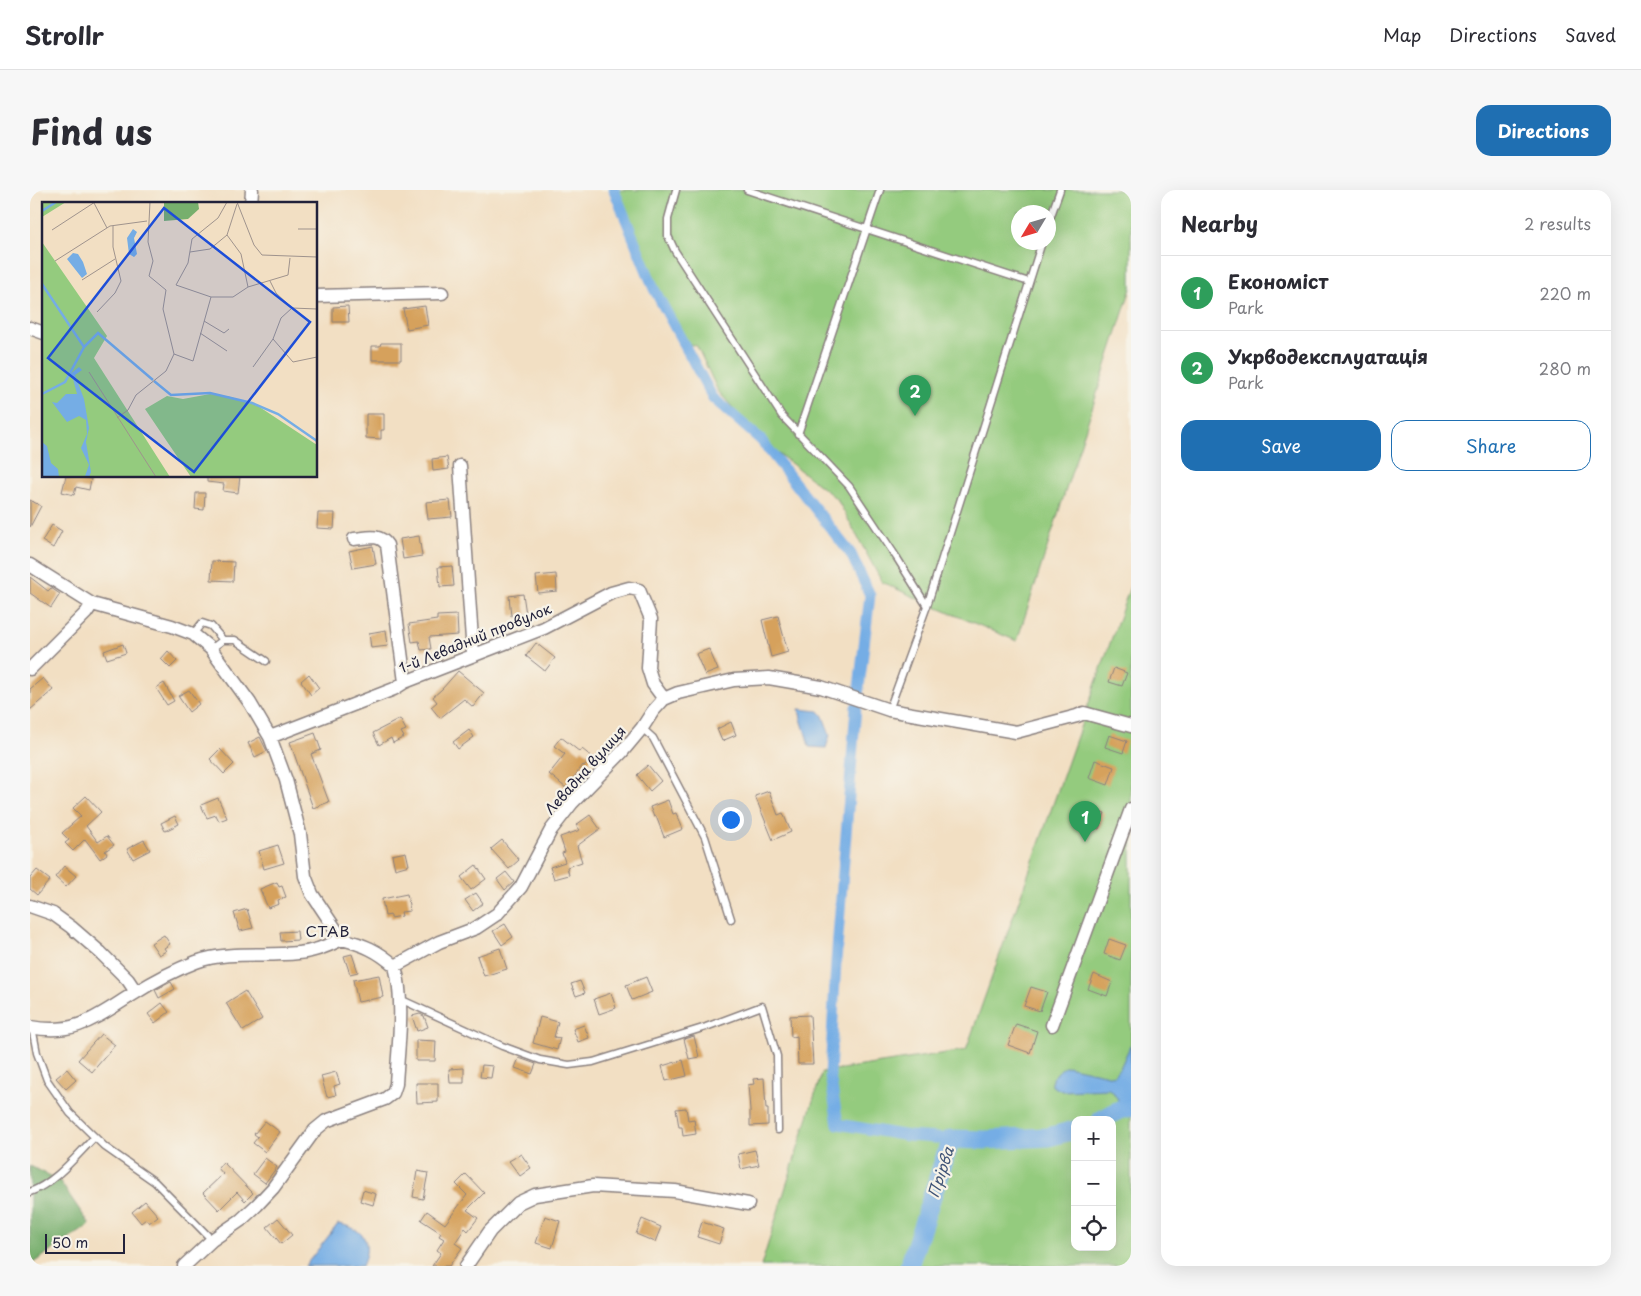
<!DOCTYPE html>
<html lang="en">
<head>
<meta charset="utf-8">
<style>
	body { margin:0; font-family:"Playpen Sans",sans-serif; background:#f7f7f7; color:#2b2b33 }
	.controls { position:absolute; right:15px; bottom:15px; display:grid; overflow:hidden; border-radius:10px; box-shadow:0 5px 20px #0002 }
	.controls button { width:45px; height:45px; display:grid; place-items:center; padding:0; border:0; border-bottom:1px solid #e1e1e2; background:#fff; color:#2b2b33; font:25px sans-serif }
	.compass { position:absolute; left:981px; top:15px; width:45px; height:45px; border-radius:50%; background:#fff; box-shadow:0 5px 20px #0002; rotate:232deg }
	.scale { position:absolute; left:15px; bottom:12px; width:80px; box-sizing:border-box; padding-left:5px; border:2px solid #22223b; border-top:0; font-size:14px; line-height:18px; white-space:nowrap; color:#22223b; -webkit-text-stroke:4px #f7f3e8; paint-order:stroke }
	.you { position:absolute; left:700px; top:629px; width:18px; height:18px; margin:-12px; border:4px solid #fff; border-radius:50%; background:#1a73e8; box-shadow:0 0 0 8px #1a73e833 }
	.badge { display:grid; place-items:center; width:32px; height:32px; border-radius:50%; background:#1f6fb2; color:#fff; font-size:16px; font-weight:700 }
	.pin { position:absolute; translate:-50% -41px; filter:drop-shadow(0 1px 2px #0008) }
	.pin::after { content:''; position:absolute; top:26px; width:18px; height:15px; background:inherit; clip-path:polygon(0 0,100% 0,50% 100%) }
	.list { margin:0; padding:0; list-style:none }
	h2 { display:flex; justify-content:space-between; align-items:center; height:65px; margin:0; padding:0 20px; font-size:21px }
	h2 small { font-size:16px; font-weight:400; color:#7c7c81 }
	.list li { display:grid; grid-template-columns:32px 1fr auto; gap:15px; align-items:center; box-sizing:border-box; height:75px; padding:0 20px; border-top:1px solid #e1e1e2 }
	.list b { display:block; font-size:19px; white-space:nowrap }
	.list p { margin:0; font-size:16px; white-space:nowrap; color:#7c7c81 }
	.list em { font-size:16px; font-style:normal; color:#7c7c81 }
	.actions { display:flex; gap:10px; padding:15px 20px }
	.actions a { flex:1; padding:11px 0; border:1px solid #1f6fb2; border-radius:15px; text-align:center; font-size:18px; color:#1f6fb2 }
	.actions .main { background:#1f6fb2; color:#fff }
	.icon { flex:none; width:28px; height:28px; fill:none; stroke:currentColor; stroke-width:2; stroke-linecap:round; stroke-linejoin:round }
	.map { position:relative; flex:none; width:1101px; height:1076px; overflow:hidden; border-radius:15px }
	header { display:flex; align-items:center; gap:30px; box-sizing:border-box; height:70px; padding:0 25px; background:#fff; border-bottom:1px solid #e1e1e2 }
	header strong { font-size:24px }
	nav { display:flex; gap:28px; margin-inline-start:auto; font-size:18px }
	.intro { display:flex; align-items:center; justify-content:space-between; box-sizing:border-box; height:120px; padding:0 30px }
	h1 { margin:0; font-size:35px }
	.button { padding:12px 22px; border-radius:15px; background:#1f6fb2; color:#fff; font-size:18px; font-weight:700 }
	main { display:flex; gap:30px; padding:0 30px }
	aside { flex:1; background:#fff; border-radius:15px; box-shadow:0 5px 20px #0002 }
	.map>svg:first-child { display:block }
	.green { fill:#94cb7e; stroke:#5b765c; fill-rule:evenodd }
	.forest { fill:#77af6d; stroke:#4c6854 }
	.water { fill:#75ade5; stroke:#4c6890 }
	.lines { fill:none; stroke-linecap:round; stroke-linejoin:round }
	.canal { stroke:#75ade5; stroke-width:11 }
	.river { stroke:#75ade5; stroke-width:19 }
	.building { fill:#d6a15c }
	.service-casing { stroke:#8a807f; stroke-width:9 }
	.minor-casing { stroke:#8a807f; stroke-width:15 }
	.service { stroke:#fff; stroke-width:6 }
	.minor { stroke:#fff; stroke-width:12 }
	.labels { text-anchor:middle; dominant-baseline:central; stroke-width:4.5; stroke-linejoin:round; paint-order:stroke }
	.street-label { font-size:14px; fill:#22223b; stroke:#f7f3e8 }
	.neighbourhood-label { font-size:15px; letter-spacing:1px; fill:#22223b; stroke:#f7f3e8 }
	.water-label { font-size:15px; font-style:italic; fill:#3f5376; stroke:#f7f3e8 }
	.inset-river { fill:none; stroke:#75ade5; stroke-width:2.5 }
	.inset-road { fill:none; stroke:#9f938d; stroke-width:1 }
	.view { fill:#1d4ed8; fill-opacity:0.15; stroke:#1d4ed8; stroke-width:2.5 }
	.inset-edge { fill:none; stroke:#22223b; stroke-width:2.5 }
</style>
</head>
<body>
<header>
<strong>Strollr</strong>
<nav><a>Map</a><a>Directions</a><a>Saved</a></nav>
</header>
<div class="intro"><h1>Find us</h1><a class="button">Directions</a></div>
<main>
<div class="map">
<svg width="1101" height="1076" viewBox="0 0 1101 1076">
	<rect width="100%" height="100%" fill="#f7f3e8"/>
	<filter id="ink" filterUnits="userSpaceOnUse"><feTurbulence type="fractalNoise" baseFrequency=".02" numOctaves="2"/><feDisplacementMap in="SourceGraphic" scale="10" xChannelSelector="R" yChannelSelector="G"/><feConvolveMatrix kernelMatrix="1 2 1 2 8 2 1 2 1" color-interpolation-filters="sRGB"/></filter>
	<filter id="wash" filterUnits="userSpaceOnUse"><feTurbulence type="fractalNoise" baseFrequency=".0096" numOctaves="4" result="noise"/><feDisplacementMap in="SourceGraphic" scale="20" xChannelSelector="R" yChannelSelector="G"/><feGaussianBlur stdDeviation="1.12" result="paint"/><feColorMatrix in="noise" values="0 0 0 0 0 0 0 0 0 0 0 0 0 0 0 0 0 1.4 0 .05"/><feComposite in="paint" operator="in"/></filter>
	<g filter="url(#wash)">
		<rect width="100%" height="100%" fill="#f2dfc3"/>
		<path class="green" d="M588,0H1101V98L987,451L903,416L852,392L807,309L731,250L688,201L667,156L654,153L624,99L602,42ZM988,22H1018V52H988Z
			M1101,394V1076H731L792,882L936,860ZM1045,930H1082V1057H1045Z"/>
		<path class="forest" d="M0,976L29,990L60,1035L0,1075Z"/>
		<path class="water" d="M769,519L789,521L793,526L800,545L796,558L779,557C777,544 771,533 769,519Z
			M1101,854V917L1089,920C1091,911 1086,906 1079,899L1032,901L1022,896V888L1031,879L1037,876L1083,886L1091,876Z
			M308,1034C333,1038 343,1051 332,1076H275Z"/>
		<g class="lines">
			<path class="canal" d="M584,0L624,99L683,208L731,250L821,364L840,405L828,506
				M826,517L806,772L800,885L808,934L878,946L921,949"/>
			<path class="river" d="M1071,930L1089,920L1101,917
				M879,1076L921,949L955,950L1018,947L1045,940"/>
		</g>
		<g id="blocks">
			<path class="building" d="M318,116L319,132H303V117Z
				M395,116L398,135L377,139L373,119Z
				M351,153H371V170H342V156H350Z
				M336,224H354V240H351V249L336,248Z
				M417,267L419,279L403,281L402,269Z
				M36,286H49L61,289L59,300L46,297L44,305L32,302Z
				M177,286H210L208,303L193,301L194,294L177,292Z
				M166,303H175L174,320L165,319Z
				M0,310L11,316L0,337Z
				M420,310L422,327L398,329L396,312Z
				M288,323H305L304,339L287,338Z
				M22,335L32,341L23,358L12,351Z
				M389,346L392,366L373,369L370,349Z
				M343,356L346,374L323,378L319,361Z
				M182,371L204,372L203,391L181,390Z
				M422,376L424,396L410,397L408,377Z
				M526,384L527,401L508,403L506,386Z
				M0,387L18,401L21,398L30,404L21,418L0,403Z
				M493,404L496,424L481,426L479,406Z
				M427,425L428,445L399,447L401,459L391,460L389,451L382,452L379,434L407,430V426Z
				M748,426L758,462L741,467L732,430Z
				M356,440L358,456L341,458L339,443Z
				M506,453L525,468L515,481L496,466Z
				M93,454L96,463L77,469L74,461Z
				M679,459L688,480L675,485L666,464Z
				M138,461L147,471L140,478L131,469Z
				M1084,478L1097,483L1092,496L1079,492Z
				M428,481L454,503L443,517L434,509L410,528L401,517L407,512L403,507L412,499Z
				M279,484L289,498L281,505L271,491Z
				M13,488L23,500L0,520V499Z
				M134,493L144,511L137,515L126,498Z
				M159,500L169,514L159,522L148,506Z
				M370,529L376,540L371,542L374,547L363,553L361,548L349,555L343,543Z
				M701,532L706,545L692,551L687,539Z
				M439,540L444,547L428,559L423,552Z
				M285,543L291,560L281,564L299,612L283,618L260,552Z
				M1079,545L1097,551L1093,563L1075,557Z
				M230,547L237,561L225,567L218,553Z
				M531,547L550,562L552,559L562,567L554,576L553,575L536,598L519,584L535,564L524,556Z
				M190,559L204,574L194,584L180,569Z
				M1065,570L1084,577L1078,595L1059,588Z
				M618,575L631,591L620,601L607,585Z
				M739,601L748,625L753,623L761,642L743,650L725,606Z
				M56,606L71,622L56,636L68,652L77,646L84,655L75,661L77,664L70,669L55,649L43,661L35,653L39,650L32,643L51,626L43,618Z
				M188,608L197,628L189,631L186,625L177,628L171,615Z
				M638,610L643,624L646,623L653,639L634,647L626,626L624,627L620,617Z
				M1059,618L1075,623L1069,639L1053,634Z
				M560,625L570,639L547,656L552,672L537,677L539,685L524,689L520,677L535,672L532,663L535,662L530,647L550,640L546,635Z
				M145,626L149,634L135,641L131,633Z
				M114,650L120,660L103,669L97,659Z
				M472,650L489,670L479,679L461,659Z
				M248,655L254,673L234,679L229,661Z
				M376,662L379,675L365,679L362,665Z
				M446,675L456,689L441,700L431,687Z
				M34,676L46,686L36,697L25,687Z
				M7,680L20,690L7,705L0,699V688Z
				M476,682L484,692L475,700L467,689Z
				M247,692L249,697L252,696L256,707L248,710L249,714L238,718L230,699Z
				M446,703L453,713L443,721L435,710Z
				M377,704L380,721L371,722L372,726L361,728V725L355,726L352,709Z
				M217,719L223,738L210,741L204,723Z
				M475,734L483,747L472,755L463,741Z
				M267,741L268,750L251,751L250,742Z
				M134,745L140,754L134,758L136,761L129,765L121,753Z
				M1079,749L1096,755L1090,770L1074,764Z
				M470,758L477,779L454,786L447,766Z
				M322,764L328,782L320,784L314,766Z
				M1064,784L1082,792L1077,806L1058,799Z
				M349,785L353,807L328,812L323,790Z
				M616,787L622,802L602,810L596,795Z
				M550,791L555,803L546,806L541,794Z
				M141,792L145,799L129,808L125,800Z
				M1001,797L1017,802L1010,821L994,816Z
				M215,801L232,829L213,841L196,813Z
				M581,803L586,818L569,824L564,809Z
				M132,813L139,822L125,833L118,824Z
				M390,824L394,826L398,837L387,841L382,826Z
				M780,825L783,874H768L767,846L761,847L760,826Z
				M510,827L528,832L524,847L530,848L527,860L503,853Z
				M986,834L1007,841L1000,863L978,855Z
				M554,835L559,848L548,852L543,839Z
				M71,844L85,855L62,882L48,870Z
				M664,846L669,867L659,869L654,849Z
				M386,850L406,851L405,871H386Z
				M489,868L506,874L502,884L485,878Z
				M653,870L657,886L636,891L632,876Z
				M452,875L463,876L461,888L450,887Z
				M434,878V893H420L419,879Z
				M37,879L46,890L36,899L26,888Z
				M306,882L310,894L304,896L306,905L297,907L291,886Z
				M734,888L736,919H738V935L720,936V920L718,895L724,894L723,889Z
				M386,893H408V912L387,913Z
				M656,918L658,930L664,929L666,944L653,946L652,937H649L646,919Z
				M235,931L250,942L235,962L223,953L228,947L224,944Z
				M725,960L729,975L711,979L708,964Z
				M491,964L501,978L490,986L479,971Z
				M235,968L247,977L235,993L223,984Z
				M193,972L223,1003L215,1011L207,1002L189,1020L173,1003L193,984L188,978Z
				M387,981L398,983L393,1009L383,1007Z
				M436,984L454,1003L437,1020L448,1028L438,1041L435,1038L425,1053L432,1058L419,1076H402L411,1063L407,1060L414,1049L409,1046L411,1043L391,1030L397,1021L415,1034L437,1005L426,994Z
				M333,1000L346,1004L343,1015L330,1011Z
				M115,1011L128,1026L119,1033L116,1029L111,1033L102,1022Z
				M515,1026L530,1031L522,1058L506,1053Z
				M248,1028L262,1045L251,1054L237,1037Z
				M612,1029L631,1037L625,1052L606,1044Z
				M672,1032L694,1039L689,1054L667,1047Z"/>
		</g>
	</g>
	<g filter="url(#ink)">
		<use href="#blocks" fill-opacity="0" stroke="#8a807f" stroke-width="1"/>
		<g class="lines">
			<g class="service-casing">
				<path id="service" d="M646,0L638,29V46L645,61L752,226L819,296L867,368L897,416
					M717,0L999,92
					M1018,34L1030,0
					M768,244L850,0
					M163,444L172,433L181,436L193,450L181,459
					M193,450H205L236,471
					M859,520L897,416L1012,52
					M612,538L623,548L675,647L701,729
					M370,809L472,856L510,870L539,875L563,872L676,837L732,816L747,866L748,940
					M2,837L7,863L17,890L40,923L75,957L125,992L182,1050
					M0,1002C26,992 45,967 65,947"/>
			</g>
			<g class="minor-casing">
				<path id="minor" d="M221,14L222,0
					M286,106L412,103
					M0,138L14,143
					M430,276L443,464
					M324,349C337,348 349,343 357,355L375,492
					M0,375L62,414L142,436L163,444L181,459L220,513L240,547L256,590L270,644L275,686L282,704L312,749
					M0,479L56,423L62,414
					M240,547L364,499L375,492L514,438L581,403L599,398L609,400L621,429L618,478L623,494L634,509
					M0,716L23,724L41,737L71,763L98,790L106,802
					M312,749C334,755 347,760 365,776
					M1022,835L1101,619
					M0,837C48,846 67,826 105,803C124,791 145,780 166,772C199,760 235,767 268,763C284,762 298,756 312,749
					M154,1076L182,1050L211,1030L227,1015L243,998L285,940L296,931L355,909L363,903L366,894C368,857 375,813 365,776L409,752L446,738L467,724L491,697L521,640L542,613L592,562L612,538L623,521L634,509L648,503L704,490L739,488L791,497L859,520L986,542L1047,526L1054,523L1101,536
					M436,1076L460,1041L488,1013L505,1005L563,996L645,1001L718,1014"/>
			</g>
			<use href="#service" class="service"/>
			<use href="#minor" class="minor"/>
		</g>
	</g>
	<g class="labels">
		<g class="street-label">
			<text transform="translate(445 448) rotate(-22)">1-й Левадний провулок</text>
			<text transform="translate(555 580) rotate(-48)">Левадна вулиця</text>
		</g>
		<g class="neighbourhood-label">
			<text x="298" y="740">СТАВ</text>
		</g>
		<g class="water-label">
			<text transform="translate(910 982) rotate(-72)">Прірва</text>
		</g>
	</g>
	<g transform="translate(12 12)">
		<rect width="275" height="275" fill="#f2dfc3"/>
		<path d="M0,0H24L0,15ZM0,40L65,134L52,156L128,275H0ZM168,192L189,195L216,204L275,243V275H149L103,207L125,194L141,197Z" fill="#94cb7e"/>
		<path d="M122,0H156L157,7L146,17L122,19Z" fill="#77af6d"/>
		<path d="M91,27L95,30L92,36L95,52L92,55L87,52L85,36ZM31,51L36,52L41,60L45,72L40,76L25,57ZM37,165L40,168L33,173L42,197L47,226L44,240L49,270L47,275H34L43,274L47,263L39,246L45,232L44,218L37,214L25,220L10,200L15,201L24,192H35L31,177L27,173ZM0,240L5,244L9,261L16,267L17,275H1Z" fill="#75ade5"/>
		<path class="inset-river" d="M0,9L14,0M0,82L42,145L23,180L0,192M42,145L56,131L111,178M112,179L129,193L168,191L210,201L236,212L275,239"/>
		<path class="inset-road" d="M195,0L212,43L220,53L275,55M52,1L65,26M256,27H275M10,28L53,0M185,33L199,52L206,85M148,50L168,47L185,33L195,2M13,59L68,24L105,19M40,78L73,57M228,79L234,91L250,106L275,107M134,83L169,95H191L206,85L246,73L248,56M134,83L146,61L150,37L176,16L185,0M55,110L73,91L79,79L71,45V24M162,119L182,131L187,127M158,131L185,149M231,137L251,160L275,155M132,152L151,159L169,95M211,165L231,137L239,116L250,106M47,170L114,275M75,216L86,208L94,193L124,169L132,152L121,107L124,88L107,74L111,59L106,40L108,0"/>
		<path class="view" d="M122,6L268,120L152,270L6,156Z"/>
		<rect width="275" height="275" class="inset-edge"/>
	</g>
</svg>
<div class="controls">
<button>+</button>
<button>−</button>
<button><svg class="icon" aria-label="locate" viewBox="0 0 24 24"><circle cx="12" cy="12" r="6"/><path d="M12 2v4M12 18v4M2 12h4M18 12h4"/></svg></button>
</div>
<svg class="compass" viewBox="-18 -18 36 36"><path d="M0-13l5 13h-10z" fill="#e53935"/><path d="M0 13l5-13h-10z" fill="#7c7c81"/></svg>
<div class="scale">50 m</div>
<div class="you"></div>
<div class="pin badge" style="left:1055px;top:652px;background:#2e9e5b">1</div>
<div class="pin badge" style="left:885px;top:226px;background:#2e9e5b">2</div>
</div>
<aside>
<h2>Nearby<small>2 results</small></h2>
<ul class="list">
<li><span class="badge" style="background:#2e9e5b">1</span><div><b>Економіст</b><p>Park</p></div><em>220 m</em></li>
<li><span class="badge" style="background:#2e9e5b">2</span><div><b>Укрводексплуатація</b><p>Park</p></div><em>280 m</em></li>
</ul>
<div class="actions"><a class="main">Save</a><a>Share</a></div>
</aside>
</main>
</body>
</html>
